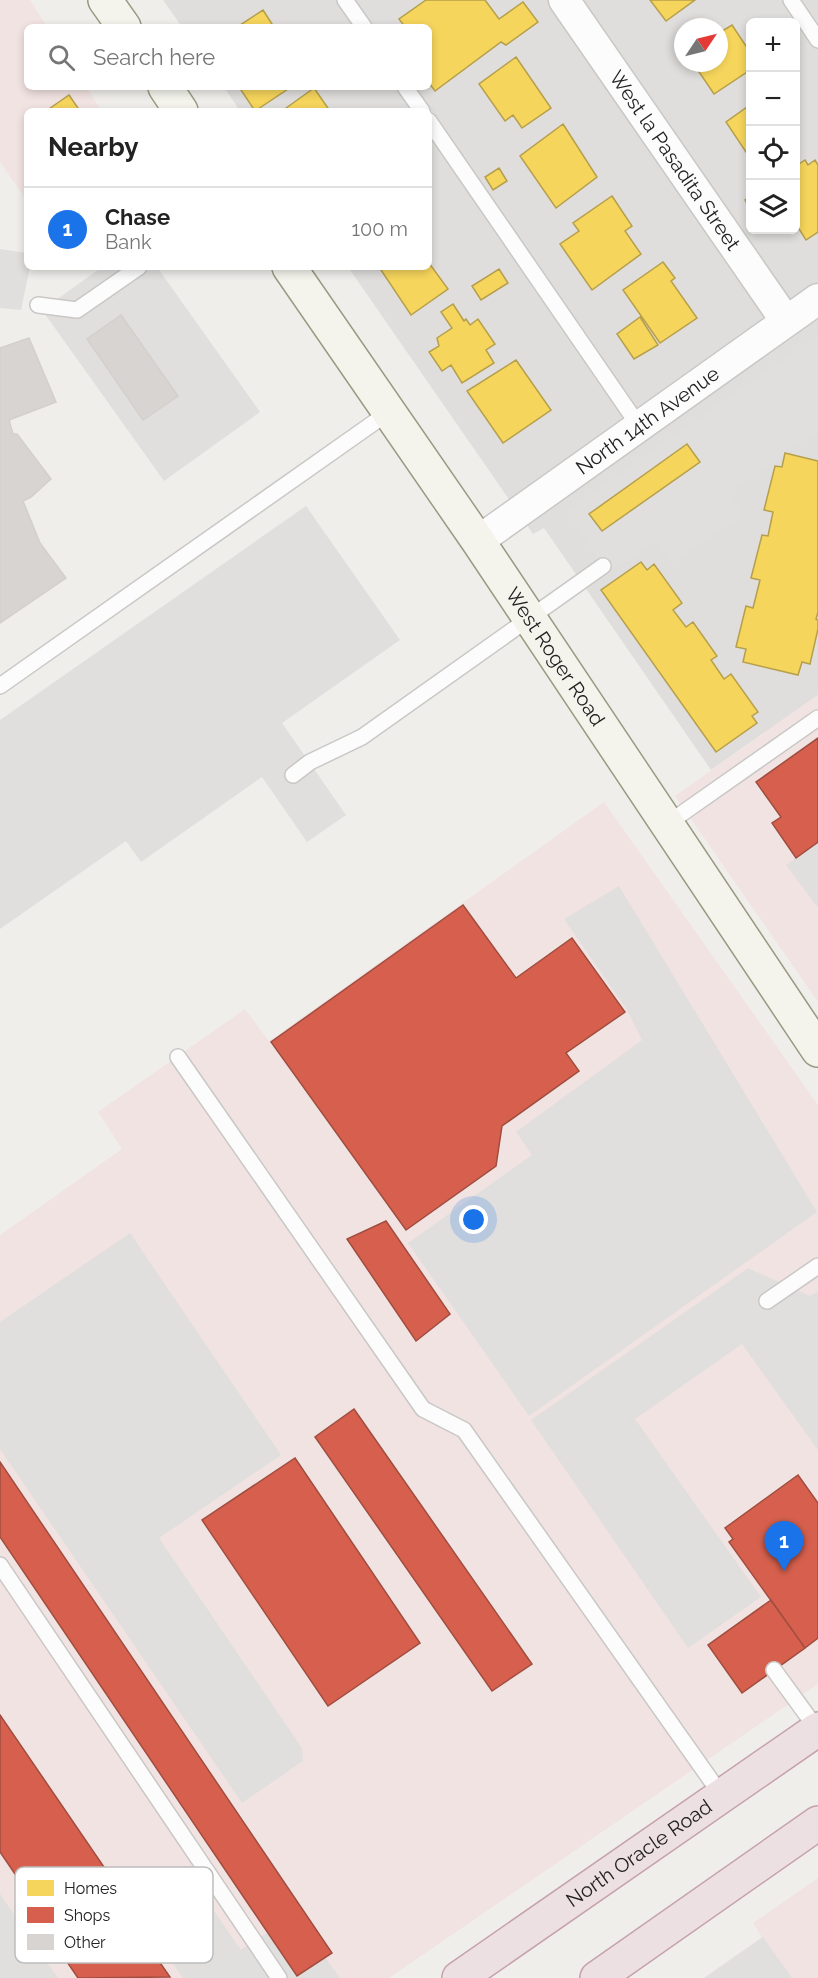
<!DOCTYPE html>
<html lang="en">
<head>
<meta charset="utf-8">
<style>
	body { margin:0; font-family:Raleway,sans-serif; background:#f2f2f2; color:#222 }
	.controls { position:absolute; right:18px; top:18px; display:grid; overflow:hidden; border-radius:9px; box-shadow:0 3px 9px #0003 }
	.controls button { width:54px; height:54px; display:grid; place-items:center; padding:0; border:0; border-bottom:2px solid #e0e0e0; background:#fff; color:#222; font:30px sans-serif }
	.compass { position:absolute; left:674px; top:18px; width:54px; height:54px; border-radius:50%; background:#fff; box-shadow:0 3px 9px #0003; rotate:55deg }
	.you { position:absolute; left:474px; top:1220px; width:21px; height:21px; margin:-15px; border:4px solid #fff; border-radius:50%; background:#1a73e8; box-shadow:0 0 0 9px #1a73e833 }
	.badge { display:grid; place-items:center; width:39px; height:39px; border-radius:50%; background:#1a73e8; color:#fff; font-size:20px; font-weight:700 }
	.pin { position:absolute; translate:-50% -50px; filter:drop-shadow(0 2px 3px #0008) }
	.pin::after { content:''; position:absolute; top:32px; width:21px; height:18px; background:inherit; clip-path:polygon(0 0,100% 0,50% 100%) }
	.list { margin:0; padding:0; list-style:none }
	h2 { display:flex; justify-content:space-between; align-items:center; height:78px; margin:0; padding:0 24px; font-size:26px }
	h2 small { font-size:20px; font-weight:400; color:#767676 }
	.list li { display:grid; grid-template-columns:39px 1fr auto; gap:18px; align-items:center; box-sizing:border-box; height:84px; padding:0 24px; border-top:2px solid #e0e0e0 }
	.list b { display:block; font-size:22px; white-space:nowrap }
	.list p { margin:0; font-size:20px; white-space:nowrap; color:#767676 }
	.list em { font-size:20px; font-style:normal; color:#767676 }
	.icon { flex:none; width:33px; height:33px; fill:none; stroke:currentColor; stroke-width:2; stroke-linecap:round; stroke-linejoin:round }
	.map { position:relative; flex:none; width:818px; height:1978px; overflow:hidden }
	.search { position:absolute; background:#fff; box-shadow:0 3px 9px #0003; left:24px; top:24px; width:408px; height:66px; display:flex; align-items:center; gap:15px; box-sizing:border-box; padding:0 21px; border-radius:9px; color:#767676; font-size:22px }
	.panel { position:absolute; background:#fff; box-shadow:0 3px 9px #0003; left:24px; top:108px; width:408px; height:162px; border-radius:9px }
	.map>svg:first-child { display:block }
	.residential { fill:#dfdedc; fill-rule:evenodd }
	.commercial { fill:#f1e3e1 }
	.parking { fill:#e0dfde }
	.homes { fill:#f6d55c; stroke:#b69f4b; stroke-width:1.5 }
	.shops { fill:#d6604d; stroke:#a04d40; stroke-width:1.5 }
	.building { fill:#d7d4d2; stroke:#d3d0cc; stroke-width:1.5 }
	.lines { fill:none; stroke-linecap:round; stroke-linejoin:round }
	.lane-casing { stroke:#c9c8c7; stroke-width:18 }
	.street-casing { stroke:#c9c8c7; stroke-width:33 }
	.secondary-casing { stroke:#999a82; stroke-width:36 }
	.highway-casing { stroke:#c5a2ac; stroke-width:36 }
	.lane { stroke:#fdfcfc; stroke-width:15 }
	.street { stroke:#fdfcfc; stroke-width:30 }
	.secondary { stroke:#f4f4ed; stroke-width:33 }
	.highway { stroke:#ece0e2; stroke-width:33 }
	.labels { text-anchor:middle; dominant-baseline:central; stroke-width:6; stroke-linejoin:round; paint-order:stroke }
	.street-label { font-size:20px; fill:#222; stroke:#fff }
	.key { fill:#fff; stroke:#bdbdbd; stroke-width:1.5 }
	.key-label { font-size:16px; fill:#222 }
</style>
</head>
<body>
<div class="map">
<svg width="818" height="1978" viewBox="0 0 818 1978">
	<rect width="100%" height="100%" fill="#f0eeeb"/>
	<path class="residential" d="M163,0H818V695L711,770L544,528L533,534L348,267H429V111H240L224,87H429V27H182ZM750,22H796V230H750ZM683,27H719V63H683Z"/>
	<path class="commercial" d="M0,0H30L47,27H27V87H86L102,111H27V201L0,162Z
		M818,695V1002L675,796Z
		M604,802L818,1105V1684L389,1978H0V1235L122,1149L98,1112L245,1009L269,1041Z
		M818,1878V1978H704L762,1937L753,1923Z"/>
	<path class="parking" d="M0,249L27,253V267H30L21,310L0,308Z
		M102,267H157L260,412L164,481L42,310Z
		M818,335V431L727,493L743,515L672,563L656,541L608,572L566,511Z
		M306,506L400,640L282,723L346,815L307,842L262,777L141,862L126,841L0,929V720Z
		M818,842V908L786,865Z
		M619,886L817,1212L529,1416L408,1243L532,1155L516,1132L642,1040L627,1010L564,919Z
		M130,1233L281,1455L159,1538L302,1748L303,1761L242,1803L0,1449V1322Z
		M748,1268L810,1296L818,1291V1450L742,1344L635,1419L761,1597L688,1648L531,1420Z
		M198,1888L241,1950L268,1932L297,1976L325,1957L340,1978H183L146,1924Z
		M0,1894L58,1978H0Z
		M763,1937L792,1978H704Z"/>
	<path class="homes" d="M426,0H485L499,19L523,2L538,22L506,45L501,42L435,91L429,83V27H405L399,19Z
		M650,0H695L666,21Z
		M263,10L274,27H237Z
		M710,21L714,27H701Z
		M732,25L750,52V70L714,94L693,63H719V33Z
		M516,57L551,108L522,128L513,115L505,121L479,84Z
		M239,87H291L255,111Z
		M314,88L330,111H282Z
		M69,95L80,111H46Z
		M750,105V158L726,122Z
		M563,124L597,177L556,208L520,156Z
		M805,160L808,165L815,160L818,165V232L806,240L796,224V166Z
		M499,168L507,181L493,190L485,177Z
		M612,196L632,226L625,231L641,254L592,290L560,244L579,231L573,223Z
		M750,196V209L745,200Z
		M663,262L675,278L671,281L697,318L660,343L623,290Z
		M429,263L448,289L411,315L379,267H429Z
		M499,269L508,283L481,300L472,286Z
		M453,304L464,321L466,319L470,325L478,319L495,344L486,350L494,363L462,383L451,365L442,371L429,352L439,346L437,338L452,328L441,312Z
		M640,317L658,345L634,359L617,334Z
		M516,360L551,410L503,443L467,391Z
		M687,444L700,462L602,531L589,514Z
		M785,453L818,461V612L816,619L818,620V629L810,664L802,662L798,675L743,662L746,649L736,647L746,606L753,608L760,580L751,578L762,535L768,536L773,512L764,510L775,466L782,467Z
		M641,562L647,570L654,564L682,603L673,610L686,627L693,622L717,656L711,660L724,679L731,674L758,712L752,716L757,723L716,752L601,590Z"/>
	<path class="shops" d="M818,738V842L796,858L772,823L781,817L756,782Z
		M463,905L516,978L572,938L625,1012L566,1053L579,1071L502,1126L496,1166L406,1230L271,1042Z
		M386,1221L450,1314L416,1341L347,1239Z
		M354,1409L532,1664L492,1691L315,1437Z
		M295,1458L420,1643L328,1706L202,1520Z
		M0,1462L332,1953L297,1976L0,1537Z
		M798,1475L818,1503V1638L805,1648L729,1542L733,1539L725,1528Z
		M771,1600L805,1648L742,1693L708,1645Z
		M0,1715L117,1886L110,1891L170,1977L78,1978L48,1934L53,1930L0,1852Z"/>
	<path class="building" d="M121,315L178,396L143,420L87,339Z
		M29,338L56,402L9,420L13,434H17L51,479L31,497L23,501L40,543L66,578L0,623V348Z"/>
	<g class="lines">
		<g class="lane-casing">
			<path id="lane" d="M345,0L364,27
				M791,0L818,40
				M405,87L422,111
				M429,121L639,426
				M38,305L77,310L139,267
				M0,686L389,412
				M293,775L310,762L362,737L603,566
				M667,824L818,718
				M178,1057L423,1409L464,1430L722,1796
				M767,1301L818,1266
				M0,1565L279,1978
				M774,1670L817,1729"/>
		</g>
		<g class="street-casing">
			<g id="street">
				<path id="s1" d="M564,0L786,321"/>
				<path id="s2" d="M478,541L818,299"/>
			</g>
		</g>
		<g class="secondary-casing">
			<g id="secondary">
				<path d="M105,0L124,27"/>
				<path d="M165,87L181,111"/>
				<path id="s3" d="M289,267L478,541L818,1050"/>
			</g>
		</g>
		<g class="highway-casing">
			<g id="highway">
				<path id="s4" d="M459,1978L818,1729"/>
				<path d="M597,1978L818,1823"/>
			</g>
		</g>
		<use href="#lane" class="lane"/>
		<use href="#street" class="street"/>
		<use href="#secondary" class="secondary"/>
		<use href="#highway" class="highway"/>
	</g>
	<g class="labels">
		<g class="street-label">
			<text stroke="none"><textPath href="#s1" startOffset="195">West la Pasadita Street</textPath></text>
			<text stroke="none"><textPath href="#s2" startOffset="208">North 14th Avenue</textPath></text>
			<text stroke="none"><textPath href="#s3" startOffset="472">West Roger Road</textPath></text>
			<text stroke="none"><textPath href="#s4" startOffset="219">North Oracle Road</textPath></text>
		</g>
	</g>
	<rect x="15" y="1867" width="198" height="96" rx="9" class="key"/>
	<rect x="27" y="1880" width="27" height="16" fill="#f6d55c"/>
	<rect x="27" y="1907" width="27" height="16" fill="#d6604d"/>
	<rect x="27" y="1934" width="27" height="16" fill="#d7d4d2"/>
	<g class="key-label">
		<text x="64" y="1894">Homes</text>
		<text x="64" y="1921">Shops</text>
		<text x="64" y="1948">Other</text>
	</g>
</svg>
<div class="controls">
<button>+</button>
<button>−</button>
<button><svg class="icon" aria-label="locate" viewBox="0 0 24 24"><circle cx="12" cy="12" r="6"/><path d="M12 2v4M12 18v4M2 12h4M18 12h4"/></svg></button>
<button><svg class="icon" aria-label="layers" viewBox="0 0 24 24"><path d="M12 4l9 5-9 5-9-5zM3 14l9 5 9-5"/></svg></button>
</div>
<svg class="compass" viewBox="-18 -18 36 36"><path d="M0-13l5 13h-10z" fill="#e53935"/><path d="M0 13l5-13h-10z" fill="#767676"/></svg>
<div class="you"></div>
<div class="pin badge" style="left:784px;top:1571px">1</div>
<div class="search"><svg class="icon" aria-label="search" viewBox="0 0 24 24"><circle cx="10" cy="10" r="6"/><path d="M15 15l6 6"/></svg>Search here</div>
<section class="panel">
<h2>Nearby<small></small></h2>
<ul class="list">
<li><span class="badge">1</span><div><b>Chase</b><p>Bank</p></div><em>100 m</em></li>
</ul>
</section>
</div>
</body>
</html>
